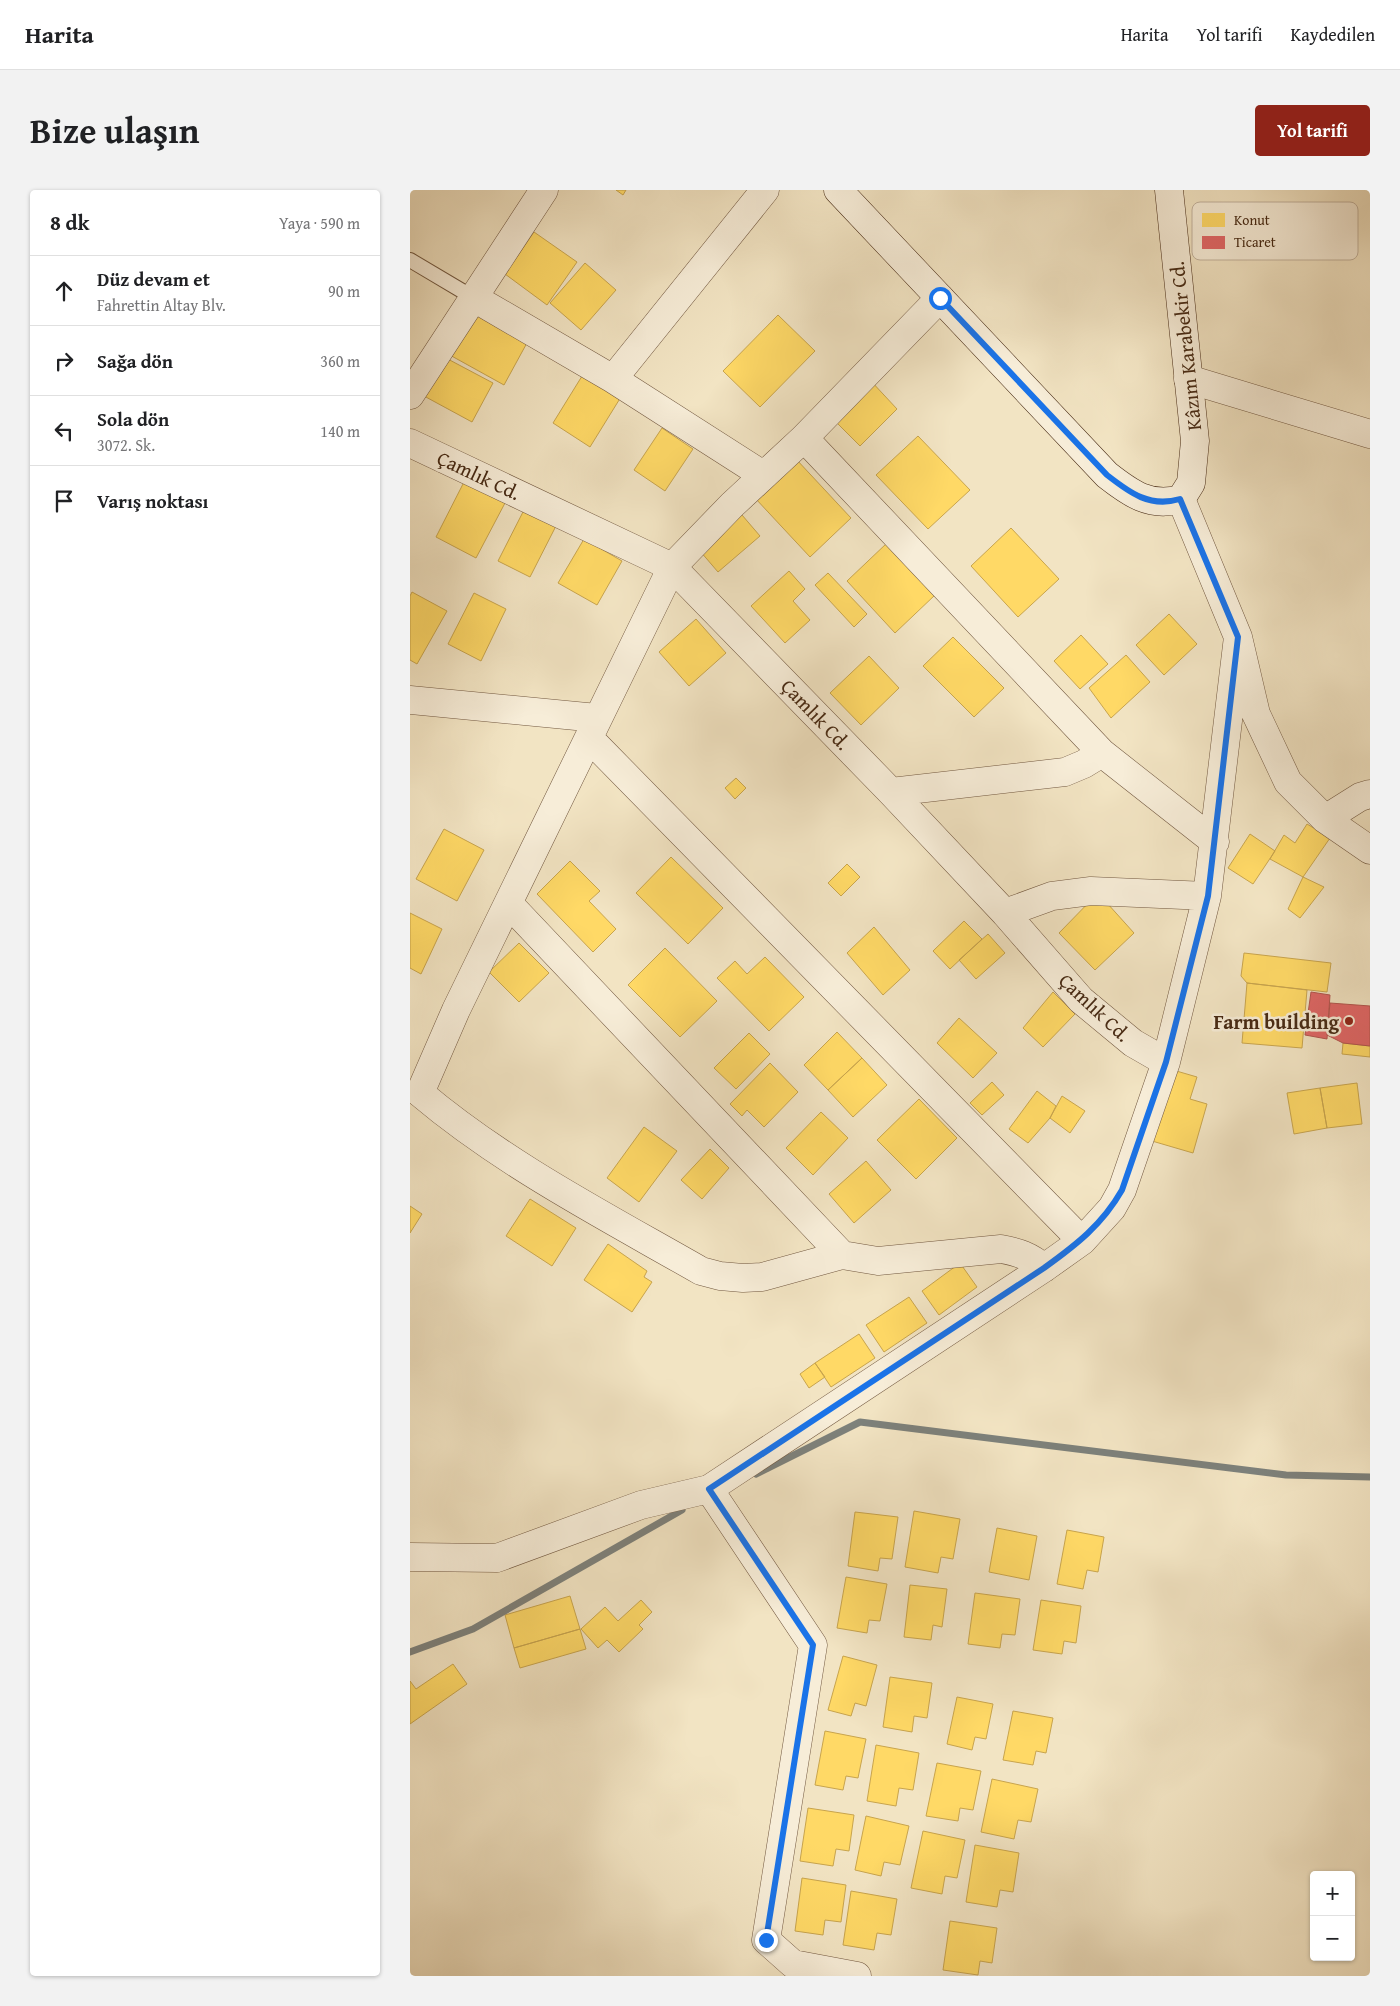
<!DOCTYPE html>
<html lang="tr">
<head>
<meta charset="utf-8">
<style>
	body { margin:0; font-family:"Gentium Book Plus",serif; background:#f2f2f2; color:#202124 }
	.controls { position:absolute; right:15px; bottom:15px; display:grid; overflow:hidden; border-radius:5px; box-shadow:0 1px 4px #0004 }
	.controls button { width:45px; height:45px; display:grid; place-items:center; padding:0; border:0; border-bottom:1px solid #e0e0e0; background:#fff; color:#202124; font:25px sans-serif }
	.stop { position:absolute; width:15px; height:15px; margin:-11px; border:4px solid #1a73e8; border-radius:50%; background:#fff }
	.stop.end { background:#1a73e8; border-color:#fff; box-shadow:0 1px 5px #0008 }
	.list { margin:0; padding:0; list-style:none }
	h2 { display:flex; justify-content:space-between; align-items:center; height:65px; margin:0; padding:0 20px; font-size:21px }
	h2 small { font-size:16px; font-weight:400; color:#757577 }
	.list li { display:grid; grid-template-columns:32px 1fr auto; gap:15px; align-items:center; box-sizing:border-box; height:70px; padding:0 20px; border-top:1px solid #e0e0e0 }
	.list b { display:block; font-size:19px; white-space:nowrap }
	.list p { margin:0; font-size:16px; white-space:nowrap; color:#757577 }
	.list em { font-size:16px; font-style:normal; color:#757577 }
	.icon { flex:none; width:28px; height:28px; fill:none; stroke:currentColor; stroke-width:2; stroke-linecap:round; stroke-linejoin:round }
	.map { position:relative; flex:none; width:960px; height:1786px; overflow:hidden; border-radius:5px }
	header { display:flex; align-items:center; gap:30px; box-sizing:border-box; height:70px; padding:0 25px; background:#fff; border-bottom:1px solid #e0e0e0 }
	header strong { font-size:24px }
	nav { display:flex; gap:28px; margin-inline-start:auto; font-size:18px }
	.intro { display:flex; align-items:center; justify-content:space-between; box-sizing:border-box; height:120px; padding:0 30px }
	h1 { margin:0; font-size:35px }
	.button { padding:12px 22px; border-radius:5px; background:#8f2418; color:#fff; font-size:18px; font-weight:700 }
	main { display:flex; gap:30px; padding:0 30px }
	aside { flex:1; background:#fff; border-radius:5px; box-shadow:0 1px 4px #0004 }
	.map>svg:first-child { display:block }
	.homes { fill:#ffd966; stroke:#c8a44d }
	.shops { fill:#e06666; stroke:#b2544d }
	.lines { fill:none; stroke-linecap:round; stroke-linejoin:round }
	.stream { stroke:#7d817b; stroke-width:7 }
	.lane-casing { stroke:#725840; stroke-width:16 }
	.street-casing { stroke:#725840; stroke-width:29 }
	.secondary-casing { stroke:#472a14; stroke-width:29 }
	.lane { stroke:#f7edd8; stroke-width:14 }
	.street { stroke:#f7edd8; stroke-width:28 }
	.secondary { stroke:#f7edd8; stroke-width:28 }
	.route { stroke:#1a73e8; stroke-width:6 }
	.poi-dot { fill:#8f2418; stroke:#f7edd8; stroke-width:2 }
	.labels { text-anchor:middle; dominant-baseline:central; stroke-width:5; stroke-linejoin:round; paint-order:stroke }
	.street-label { font-size:20px; fill:#472a14; stroke:#f7edd8 }
	.poi-label { font-size:20px; font-weight:bold; fill:#472a14; stroke:#f7edd8; text-anchor:end }
	.key { fill:#f7edd8; stroke:#c2b29d; stroke-width:1 }
	.key-label { font-size:14px; fill:#472a14 }
</style>
</head>
<body>
<header>
<strong>Harita</strong>
<nav><a>Harita</a><a>Yol tarifi</a><a>Kaydedilen</a></nav>
</header>
<div class="intro"><h1>Bize ulaşın</h1><a class="button">Yol tarifi</a></div>
<main>
<aside>
<h2>8 dk<small>Yaya · 590 m</small></h2>
<ul class="list">
<li><svg class="icon" aria-label="ahead" viewBox="0 0 24 24"><path d="M12 20V5M6 11l6-6 6 6"/></svg><div><b>Düz devam et</b><p>Fahrettin Altay Blv.</p></div><em>90 m</em></li>
<li><svg class="icon" aria-label="right" viewBox="0 0 24 24"><path d="M7 20v-9h11M14 6l5 5-5 5"/></svg><div><b>Sağa dön</b></div><em>360 m</em></li>
<li><svg class="icon" aria-label="left" viewBox="0 0 24 24"><path d="M17 20v-9H6M10 6l-5 5 5 5"/></svg><div><b>Sola dön</b><p>3072. Sk.</p></div><em>140 m</em></li>
<li><svg class="icon" aria-label="arrive" viewBox="0 0 24 24"><path d="M6 21V4h12l-3 4 3 4H6"/></svg><div><b>Varış noktası</b></div></li>
</ul>
</aside>
<div class="map">
<svg width="960" height="1786" viewBox="0 0 960 1786">
	<rect width="100%" height="100%" fill="#f2e4c3"/>
	<filter id="stains"><feTurbulence type="fractalNoise" baseFrequency=".004" numOctaves="4"/><feColorMatrix values="0 0 0 0 .2 0 0 0 0 .09 0 0 0 0 .02 0 0 0 .5 -.17"/></filter>
	<radialGradient id="worn" r=".72"><stop offset=".6" stop-color="#630" stop-opacity="0"/><stop offset="1" stop-color="#630" stop-opacity=".3"/></radialGradient>
	<path class="homes" d="M206,0H216L213,5Z
		M124,42L167,72L137,115L95,84Z
		M175,73L206,100L171,140L140,113Z
		M62,120L118,151L94,195L38,164Z
		M368,125L405,161L350,217L313,181Z
		M34,167L83,193L62,232L14,206Z
		M177,178L214,202L180,257L143,233Z
		M460,190L487,219L450,256L422,228Z
		M252,238L283,259L255,301L224,280Z
		M508,246L560,300L518,339L466,285Z
		M386,269L441,328L400,367L345,308Z
		M54,292L95,313L66,368L26,347Z
		M115,318L147,334L120,387L88,371Z
		M332,325L350,346L308,382L290,361Z
		M601,338L649,389L608,427L561,376Z
		M174,349L212,371L187,415L148,393Z
		M477,353L525,405L485,443L437,391Z
		M379,381L395,399L383,411L400,430L375,453L341,416Z
		M418,383L457,424L444,437L405,395Z
		M2,402L37,421L7,474L0,470V406Z
		M64,403L96,419L71,471L38,454Z
		M759,424L787,454L754,485L726,455Z
		M286,429L316,463L279,496L249,462Z
		M671,445L698,474L670,499L644,471Z
		M543,447L594,498L564,527L513,476Z
		M716,465L740,492L701,528L679,498Z
		M459,466L489,498L451,535L420,503Z
		M326,588L336,598L325,609L315,598Z
		M897,634L920,648L893,687L860,669L874,645L885,653Z
		M34,639L74,660L47,711L6,689Z
		M840,644L865,661L843,694L818,678Z
		M261,667L313,718L278,754L226,703Z
		M160,671L190,701L179,711L206,739L183,762L127,704Z
		M437,674L450,687L431,706L418,693Z
		M893,687L914,697L890,728L878,719Z
		M688,703L724,743L685,780L649,743Z
		M0,723L32,739L11,784L0,778Z
		M554,731L572,749L540,779L523,761Z
		M464,737L500,780L473,805L437,763Z
		M578,744L595,763L566,789L549,770Z
		M109,753L139,783L109,812L79,782Z
		M255,758L307,811L270,847L218,795Z
		M834,763L921,773L917,802L837,793L831,786Z
		M355,767L394,807L359,841L307,788L325,771L337,784Z
		M837,793L897,800L892,858L832,853Z
		M643,802L665,824L633,857L613,838Z
		M549,828L587,863L563,888L527,853Z
		M427,842L452,868L418,900L394,875Z
		M339,843L360,864L326,899L304,878Z
		M933,853L960,856V867L932,864Z
		M452,868L477,895L443,927L418,900Z
		M360,873L388,902L354,937L337,920L332,926L320,914Z
		M763,880L787,887L780,909L797,914L783,963L742,951Z
		M582,892L594,905L572,925L560,913Z
		M947,893L952,934L917,938L910,898Z
		M910,898L917,938L884,944L877,903Z
		M627,901L646,916L640,928L618,953L599,939Z
		M652,906L675,921L660,943L640,928Z
		M509,909L547,948L506,989L467,950Z
		M411,922L438,948L403,985L376,958Z
		M234,937L267,961L229,1012L197,988Z
		M300,959L319,978L292,1009L271,990Z
		M456,971L481,1000L444,1033L419,1004Z
		M120,1009L166,1038L142,1076L96,1046Z
		M0,1016L12,1024L0,1043Z
		M198,1054L237,1081L234,1087L242,1092L222,1122L174,1090Z
		M550,1073L567,1097L529,1125L512,1101Z
		M499,1107L517,1133L474,1162L456,1135Z
		M449,1144L465,1168L421,1197L405,1173Z
		M405,1173L415,1187L399,1198L390,1184Z
		M504,1321L550,1329L543,1369L531,1367L528,1383L495,1377Z
		M445,1322L488,1327L482,1369L470,1368L468,1381L438,1376Z
		M587,1338L627,1346L619,1390L579,1382Z
		M657,1340L694,1347L688,1382L677,1380L673,1399L647,1394Z
		M436,1387L477,1394L470,1431L459,1430L457,1443L427,1438Z
		M500,1395L537,1399L532,1437L523,1435L521,1450L494,1447Z
		M565,1403L610,1409L605,1445L592,1444L590,1458L558,1454Z
		M160,1406L170,1439L104,1458L95,1425Z
		M231,1410L242,1422L229,1435L233,1439L209,1462L197,1450L188,1458L171,1439L195,1417L208,1431Z
		M631,1410L671,1416L666,1453L654,1451L652,1464L623,1460Z
		M170,1439L176,1459L110,1478L104,1458Z
		M433,1466L467,1475L456,1516L445,1513L441,1526L418,1520Z
		M43,1474L57,1494L0,1534V1491L6,1499Z
		M480,1487L522,1493L517,1528L504,1526L502,1542L473,1537Z
		M547,1507L583,1514L576,1549L565,1547L562,1560L537,1554Z
		M603,1521L643,1528L636,1563L626,1561L623,1575L593,1570Z
		M415,1541L456,1549L448,1588L436,1586L433,1600L405,1595Z
		M466,1555L509,1563L503,1600L489,1598L486,1616L457,1611Z
		M527,1573L571,1581L563,1620L550,1618L548,1631L516,1626Z
		M582,1589L628,1599L621,1632L608,1630L604,1649L571,1642Z
		M398,1618L444,1625L439,1661L426,1659L423,1676L390,1671Z
		M456,1626L499,1636L490,1675L474,1672L471,1686L445,1680Z
		M513,1641L555,1650L547,1688L535,1686L532,1704L501,1698Z
		M565,1655L609,1663L603,1702L590,1700L587,1717L556,1712Z
		M392,1688L436,1695L431,1732L415,1730L413,1745L385,1741Z
		M441,1701L487,1709L481,1745L467,1743L464,1760L433,1755Z
		M540,1731L587,1738L582,1773L570,1771L568,1785L533,1780Z"/>
	<path class="shops" d="M901,802L920,805L917,849L895,845Z
		M920,813L960,816V856L933,853L917,845Z"/>
	<g class="lines">
		<path class="stream" d="M346,1284L450,1232L876,1285L960,1287
			M0,1462L63,1439L272,1320"/>
		<g class="lane-casing">
			<path id="lane" d="M0,70L64,108"/>
		</g>
		<g class="street-casing">
			<path id="street" d="M64,108L203,189L353,285
				M530,108L394,248L322,315L262,377L46,820L10,903C94,974 195,1026 291,1081L310,1086L333,1088L352,1087L432,1065L468,1071L591,1059C608,1062 620,1066 634,1078
				M203,189L355,0
				M778,189L960,244
				M0,205L134,0
				M394,248L692,563L805,652
				M0,253L262,377L481,602L595,723L671,810L723,853L756,872
				M771,309L828,447L846,524L878,592L915,629L960,660
				M0,510L187,528
				M179,548L672,1051
				M481,602L655,582L674,574L692,563
				M915,629L950,607L960,604
				M99,714L432,1065
				M595,723L642,706L681,701L797,706
				M299,1299L403,1455L356,1750L383,1774L447,1786
				M0,1367L87,1368L231,1315L299,1299L634,1078L672,1051L702,1018L712,1000L756,872L797,706L828,447"/>
		</g>
		<g class="secondary-casing">
			<path id="secondary" d="M428,0L697,285C720,303 740,318 771,309L781,293L785,251L759,0"/>
		</g>
		<use href="#lane" class="lane"/>
		<use href="#street" class="street"/>
		<use href="#secondary" class="secondary"/>
	</g>
	<g class="lines">
		<path class="route" d="M356,1750L403,1455L299,1299L634,1078C666,1055 692,1035 712,1000L756,872L798,706L828,447L770,309C740,318 720,303 697,285L530,108"/>
	</g>
	<circle class="poi-dot" cx="939" cy="831" r="5"/>
	<g class="labels">
		<g class="street-label">
			<text transform="translate(775 156) rotate(-96)">Kâzım Karabekir Cd.</text>
			<text transform="translate(69 285) rotate(25)">Çamlık Cd.</text>
			<text transform="translate(406 524) rotate(46)">Çamlık Cd.</text>
			<text transform="translate(685 817) rotate(43)">Çamlık Cd.</text>
		</g>
		<g class="poi-label">
			<text x="929" y="831">Farm building</text>
		</g>
	</g>
	<rect x="782" y="12" width="166" height="58" rx="8" class="key"/>
	<rect x="792" y="23" width="23" height="14" fill="#ffd966"/>
	<rect x="792" y="46" width="23" height="13" fill="#e06666"/>
	<g class="key-label">
		<text x="824" y="35">Konut</text>
		<text x="824" y="57">Ticaret</text>
	</g>
	<rect width="100%" height="100%" filter="url(#stains)"/>
	<rect width="100%" height="100%" fill="url(#worn)"/>
</svg>
<div class="controls">
<button>+</button>
<button>−</button>
</div>
<div class="stop" style="left:530px;top:108px"></div>
<div class="stop end" style="left:356px;top:1750px"></div>
</div>
</main>
</body>
</html>
